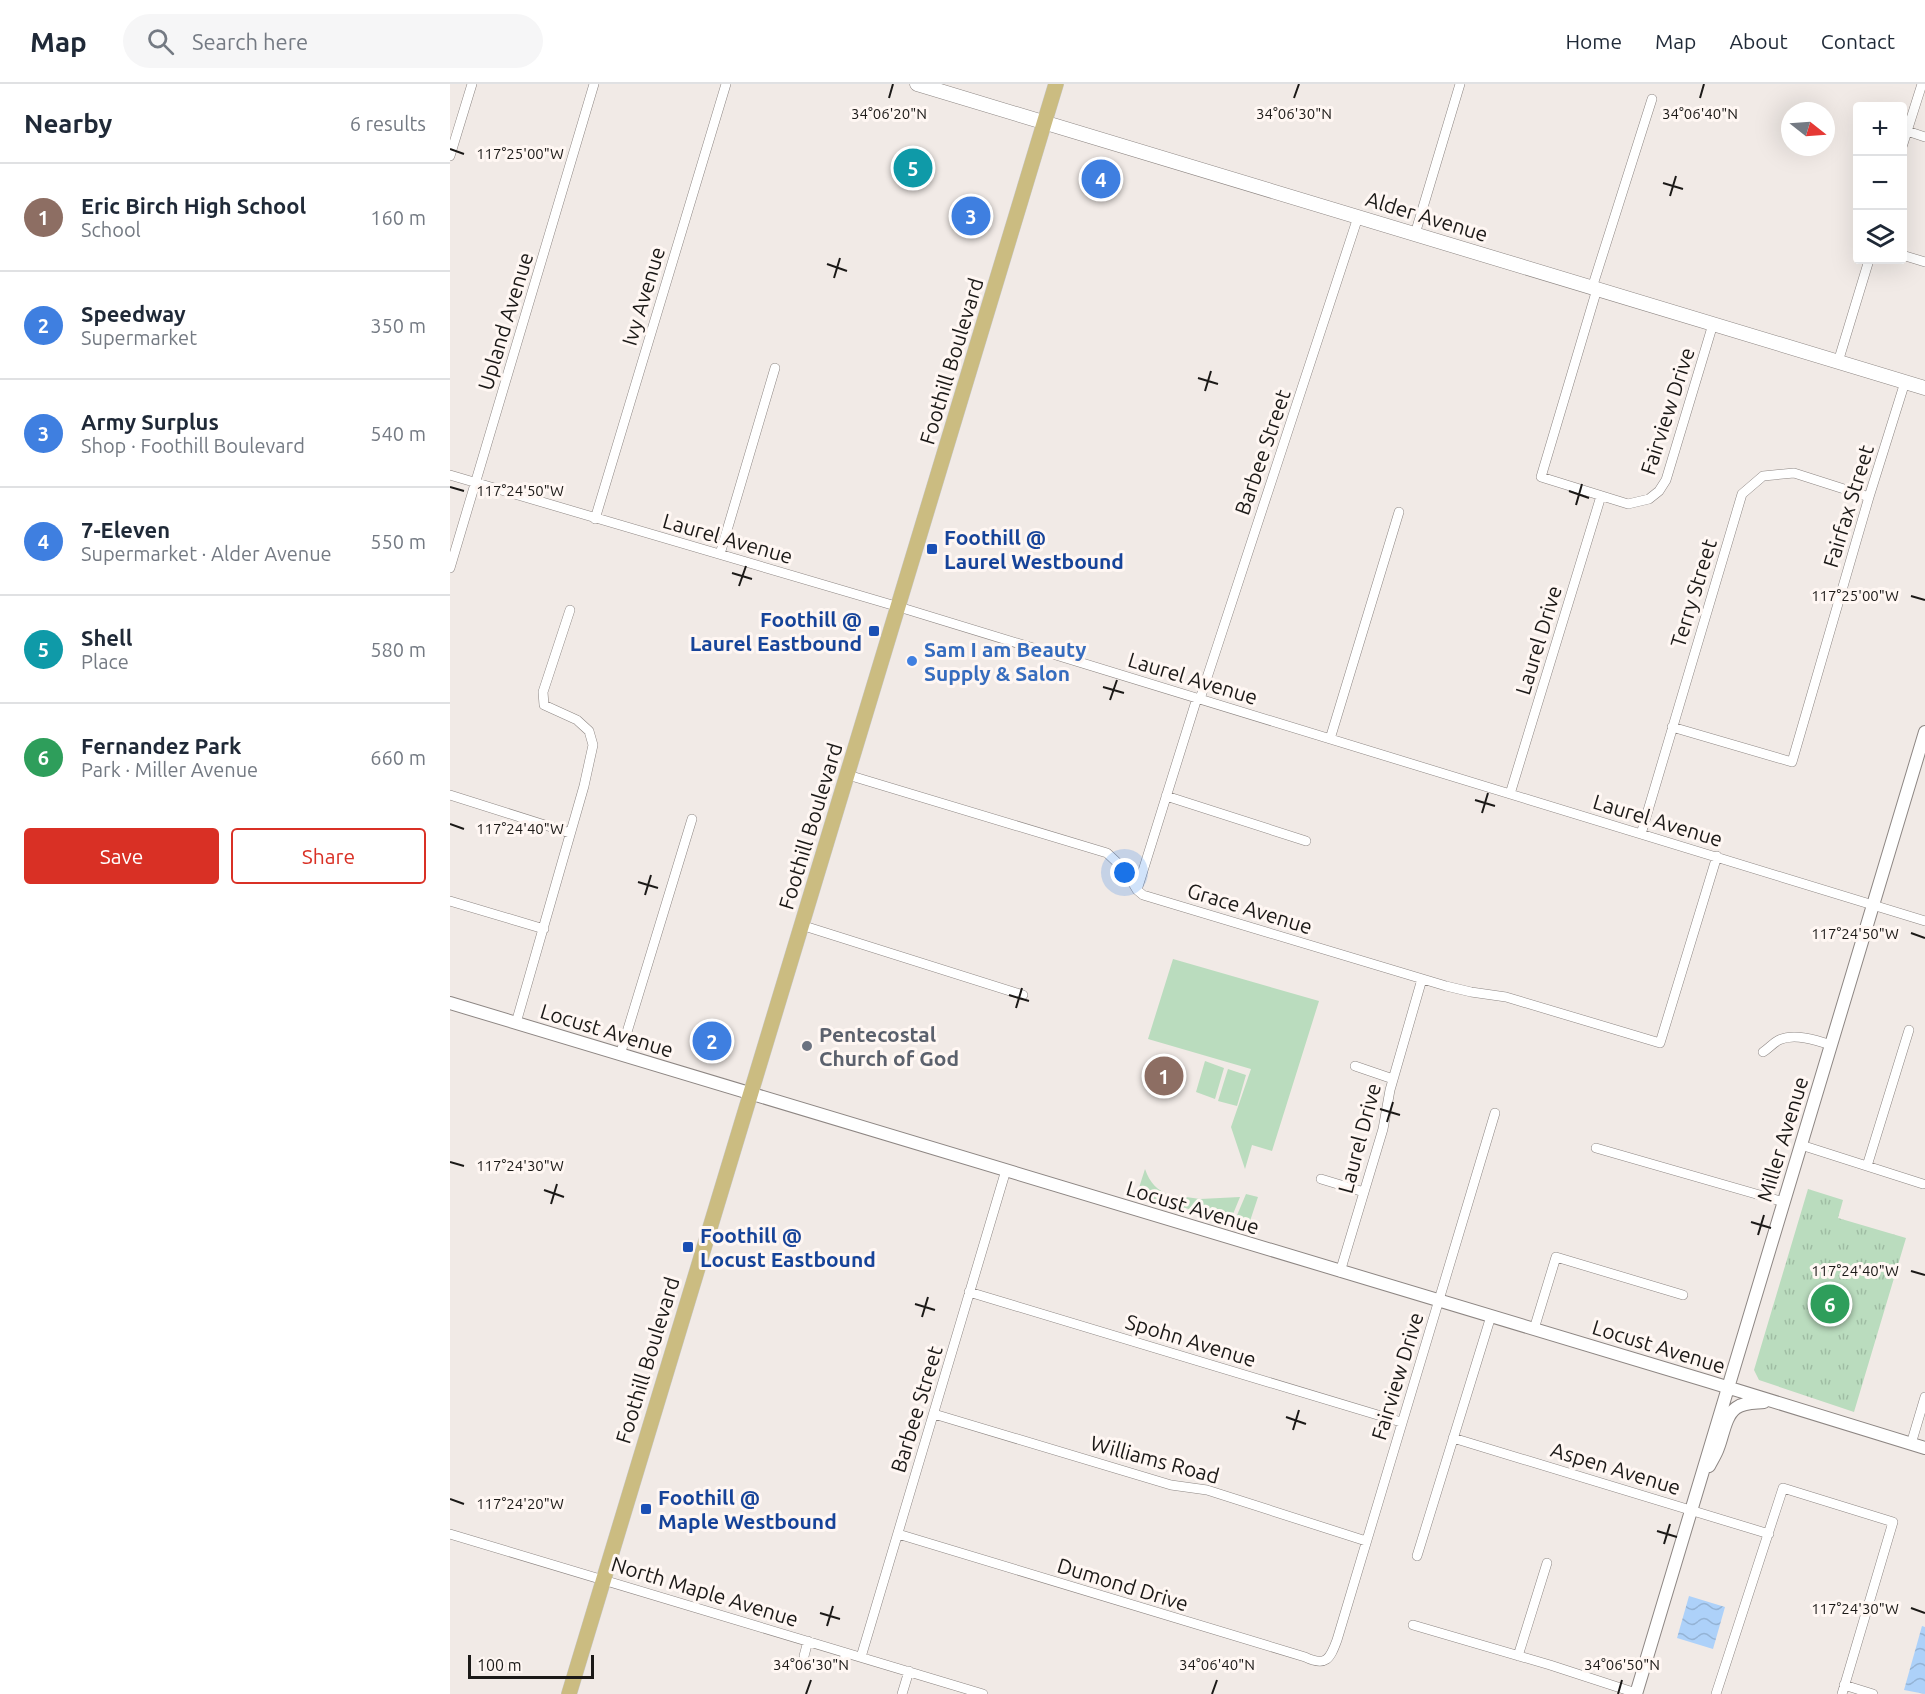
<!DOCTYPE html>
<html lang="en">
<head>
<meta charset="utf-8">
<style>
	body { margin:0; font-family:Ubuntu,sans-serif; background:#f6f6f7; color:#1f2937 }
	.controls { position:absolute; right:18px; top:18px; display:grid; overflow:hidden; border-radius:6px; box-shadow:0 6px 24px #0002 }
	.controls button { width:54px; height:54px; display:grid; place-items:center; padding:0; border:0; border-bottom:2px solid #e0e1e3; background:#fff; color:#1f2937; font:30px sans-serif }
	.compass { position:absolute; left:1331px; top:18px; width:54px; height:54px; border-radius:50%; background:#fff; box-shadow:0 6px 24px #0002; rotate:107deg }
	.scale { position:absolute; left:18px; bottom:15px; width:126px; box-sizing:border-box; padding-left:6px; border:3px solid #1b1917; border-top:0; font-size:16px; line-height:21px; white-space:nowrap; color:#1b1917; -webkit-text-stroke:4px #fff7f3; paint-order:stroke }
	.you { position:absolute; left:675px; top:789px; width:21px; height:21px; margin:-15px; border:4px solid #fff; border-radius:50%; background:#1a73e8; box-shadow:0 0 0 9px #1a73e833 }
	.badge { display:grid; place-items:center; width:39px; height:39px; border-radius:50%; background:#d93025; color:#fff; font-size:20px; font-weight:700 }
	.pin { position:absolute; translate:-50% -50%; border:3px solid #fff; box-shadow:0 2px 6px #0006 }
	.list { margin:0; padding:0; list-style:none }
	h2 { display:flex; justify-content:space-between; align-items:center; height:78px; margin:0; padding:0 24px; font-size:26px }
	h2 small { font-size:20px; font-weight:400; color:#747a83 }
	.list li { display:grid; grid-template-columns:39px 1fr auto; gap:18px; align-items:center; box-sizing:border-box; height:108px; padding:0 24px; border-top:2px solid #e0e1e3 }
	.list b { display:block; font-size:22px; white-space:nowrap }
	.list p { margin:0; font-size:20px; white-space:nowrap; color:#747a83 }
	.list em { font-size:20px; font-style:normal; color:#747a83 }
	.actions { display:flex; gap:12px; padding:18px 24px }
	.actions a { flex:1; padding:14px 0; border:2px solid #d93025; border-radius:6px; text-align:center; font-size:21px; color:#d93025 }
	.actions .main { background:#d93025; color:#fff }
	.icon { flex:none; width:33px; height:33px; fill:none; stroke:currentColor; stroke-width:2; stroke-linecap:round; stroke-linejoin:round }
	.map { position:relative; flex:none; width:1475px; height:1610px; overflow:hidden }
	header { display:flex; align-items:center; gap:36px; box-sizing:border-box; height:84px; padding:0 30px; background:#fff; border-bottom:2px solid #e0e1e3 }
	header strong { font-size:28px }
	nav { display:flex; gap:33px; margin-inline-start:auto; font-size:21px }
	.search { width:420px; height:54px; background:#f6f6f7; display:flex; align-items:center; gap:15px; box-sizing:border-box; padding:0 21px; border-radius:33px; color:#747a83; font-size:22px }
	main { display:flex }
	aside { flex:1; background:#fff }
	.map>svg:first-child { display:block }
	.grass { fill:#badcbe }
	.park { fill:url(#park-tufts) }
	.water { fill:url(#water-waves) }
	.lines { fill:none; stroke-linecap:round; stroke-linejoin:round }
	.minor-casing { stroke:#8d8683; stroke-width:10 }
	.tertiary-casing { stroke:#8d8683; stroke-width:14 }
	.secondary-casing { stroke:#8d8683; stroke-width:15 }
	.primary-casing { stroke:#c8c8c7; stroke-width:16 }
	.minor { stroke:#fff; stroke-width:9 }
	.tertiary { stroke:#fff; stroke-width:12 }
	.secondary { stroke:#fff; stroke-width:14 }
	.primary { stroke:#cbbc81; stroke-width:15 }
	.ticks { fill:none; stroke:#1b1917; stroke-width:2 }
	.transit-dot { fill:#1a4fb4; stroke:#fff7f3; stroke-width:2 }
	.shop-dot { fill:#3f7fe0; stroke:#fff7f3; stroke-width:2 }
	.worship-dot { fill:#6b7280; stroke:#fff7f3; stroke-width:2 }
	.labels { text-anchor:middle; dominant-baseline:central; stroke-width:6; stroke-linejoin:round; paint-order:stroke }
	.street-label { font-size:21px; fill:#1b1917; stroke:#fff7f3 }
	.transit-label { font-size:21px; font-weight:bold; fill:#164399; stroke:#fff7f3; text-anchor:start }
	.shop-label { font-size:21px; font-weight:bold; fill:#366cbe; stroke:#fff7f3; text-anchor:start }
	.worship-label { font-size:21px; font-weight:bold; fill:#5b616d; stroke:#fff7f3; text-anchor:start }
	.ticks-label { font-size:15px; text-anchor:middle; fill:#1b1917; stroke:#fff7f3; stroke-width:6; stroke-linejoin:round; paint-order:stroke }
</style>
</head>
<body>
<header>
<strong>Map</strong>
<div class="search"><svg class="icon" aria-label="search" viewBox="0 0 24 24"><circle cx="10" cy="10" r="6"/><path d="M15 15l6 6"/></svg>Search here</div>
<nav><a>Home</a><a>Map</a><a>About</a><a>Contact</a></nav>
</header>
<main>
<aside>
<h2>Nearby<small>6 results</small></h2>
<ul class="list">
<li><span class="badge" style="background:#8d6e63">1</span><div><b>Eric Birch High School</b><p>School</p></div><em>160 m</em></li>
<li><span class="badge" style="background:#3f7fe0">2</span><div><b>Speedway</b><p>Supermarket</p></div><em>350 m</em></li>
<li><span class="badge" style="background:#3f7fe0">3</span><div><b>Army Surplus</b><p>Shop · Foothill Boulevard</p></div><em>540 m</em></li>
<li><span class="badge" style="background:#3f7fe0">4</span><div><b>7-Eleven</b><p>Supermarket · Alder Avenue</p></div><em>550 m</em></li>
<li><span class="badge" style="background:#0f9aa8">5</span><div><b>Shell</b><p>Place</p></div><em>580 m</em></li>
<li><span class="badge" style="background:#2e9e5b">6</span><div><b>Fernandez Park</b><p>Park · Miller Avenue</p></div><em>660 m</em></li>
</ul>
<div class="actions"><a class="main">Save</a><a>Share</a></div>
</aside>
<div class="map">
<svg width="1475" height="1610" viewBox="0 0 1475 1610">
	<defs>
		<pattern id="park-tufts" width="24" height="20" patternUnits="userSpaceOnUse" patternTransform="scale(1.5)"><rect width="24" height="20" fill="#badcbe"/><path d="M3 7l-1-3M5 7V3M7 7l1-3M15 17l-1-3M17 17v-4M19 17l1-3" fill="none" stroke="#9fbca3"/></pattern>
		<pattern id="water-waves" width="16" height="10" patternUnits="userSpaceOnUse" patternTransform="scale(1.5)"><rect width="16" height="10" fill="#add1f9"/><path d="M0 5q4-4 8 0t8 0" fill="none" stroke="#94b3d5"/></pattern>
	</defs>
	<rect width="100%" height="100%" fill="#f1eae6"/>
	<path class="grass" d="M723,875L869,917L822,1067L802,1061L795,1085L781,1043L801,985L698,955Z
		M755,977L774,984L765,1015L746,1008Z
		M778,985L796,991L787,1022L768,1017Z
		M695,1085C700,1099 707,1107 721,1111L718,1119L687,1110Z
		M796,1110L808,1113L799,1140L785,1136Z
		M729,1112L750,1115L790,1113L781,1135L722,1121L725,1115H728Z"/>
	<path class="park" d="M1358,1105L1393,1116L1388,1134L1456,1154L1404,1328L1309,1296L1304,1286Z"/>
	<path class="water" d="M1239,1512L1275,1523L1263,1565L1227,1554Z
		M1472,1542L1475,1543V1610L1454,1606Z"/>
	<g class="lines">
		<g class="minor-casing">
			<path id="minor" d="M1457,47L1475,53
				M1452,63L1472,0
				M0,72L22,0
				M965,150L1010,0
				M1452,171L1475,178
				M1142,204L1202,15
				M1147,205L1091,393L1178,420L1199,415L1209,407L1216,396L1263,240
				M1388,278L1419,176
				M0,391L449,523L1475,837
				M145,435L276,0
				M270,470L325,284
				M0,484L144,0
				M750,615L908,133
				M1222,643L1342,678L1419,413L1455,298
				M880,655L949,428
				M398,691L657,769L675,786L687,806L693,811L996,902L1021,908L1056,913L1210,959L1267,772
				M1060,710L1151,412
				M0,711L120,749
				M716,712L856,757
				M1191,750L1292,410L1313,392L1344,389L1419,413
				M687,806L747,614
				M0,817L94,845
				M351,841L573,911
				M66,939L134,702L143,661L139,647L127,636L94,621L93,608L120,526
				M1313,968C1318,965 1323,959 1329,956C1344,949 1366,956 1381,961
				M170,971L242,735
				M905,982L943,995
				M1351,1061L1473,1100
				M1146,1064L1334,1118
				M1417,1082L1459,946
				M871,1095L914,1108
				M890,1188L933,1045L940,1006L972,895
				M519,1208L951,1338
				M1084,1245L1106,1173L1233,1211
				M484,1330L721,1401L757,1406L916,1457
				M1003,1354L1319,1450
				M1461,1360L1475,1313
				M0,1450L533,1610
				M448,1450L855,1573C876,1583 880,1575 887,1556L1045,1029
				M967,1472L1041,1232
				M963,1541L1100,1581L1186,1609
				M354,1572L358,1557
				M1068,1572L1097,1479
				M411,1573L556,1086
				M392,1582L396,1569
				M1394,1601L1423,1610
				M452,1610L459,1587
				M1266,1610L1333,1404L1443,1438L1392,1610"/>
		</g>
		<g class="tertiary-casing">
			<path id="tertiary" d="M0,919L1257,1297L1475,1364
				M1259,1382C1262,1376 1266,1370 1268,1364C1273,1352 1275,1332 1286,1324C1294,1318 1305,1319 1314,1318
				M1186,1610L1475,648"/>
		</g>
		<g class="secondary-casing">
			<path id="secondary" d="M467,0L1475,304"/>
		</g>
		<g class="primary-casing">
			<path id="primary" d="M119,1610L606,0"/>
		</g>
		<use href="#minor" class="minor"/>
		<use href="#tertiary" class="tertiary"/>
		<use href="#secondary" class="secondary"/>
		<use href="#primary" class="primary"/>
	</g>
	<path class="ticks" d="M439,14L443,0M844,14L849,0M1250,14L1254,0M0,65L14,70M1213,99L1233,105M1220,112L1226,92M377,180L397,187M384,194L390,174M748,294L768,300M755,307L761,287M0,403L14,407M1119,407L1139,414M1126,421L1132,400M282,489L302,495M289,502L296,482M1461,512L1475,516M653,603L674,609M660,616L667,596M1025,716L1045,722M1032,729L1038,709M0,740L14,745M188,798L208,804M195,811L201,791M1461,849L1475,854M559,911L579,917M566,924L572,904M930,1025L950,1031M937,1038L943,1018M0,1078L14,1082M94,1106L114,1113M101,1120L107,1100M1301,1138L1321,1144M1308,1151L1314,1131M1461,1187L1475,1191M465,1220L485,1226M472,1233L478,1213M836,1333L856,1340M843,1346L849,1326M0,1415L14,1420M1207,1447L1227,1453M1214,1460L1220,1440M1461,1524L1475,1529M370,1529L390,1535M377,1542L383,1522M356,1610L361,1596M762,1610L767,1596M1168,1610L1172,1596"/>
	<g class="transit-dot">
		<rect x="476" y="459" width="12" height="12" rx="3"/>
		<rect x="418" y="541" width="12" height="12" rx="3"/>
		<rect x="232" y="1157" width="12" height="12" rx="3"/>
		<rect x="190" y="1419" width="12" height="12" rx="3"/>
	</g>
	<circle class="shop-dot" cx="462" cy="577" r="6"/>
	<circle class="worship-dot" cx="357" cy="962" r="6"/>
	<g class="labels">
		<g class="street-label">
			<text transform="translate(977 132) rotate(17)">Alder Avenue</text>
			<text transform="translate(193 212) rotate(-73)">Ivy Avenue</text>
			<text transform="translate(55 237) rotate(-73)">Upland Avenue</text>
			<text transform="translate(501 277) rotate(-73)">Foothill Boulevard</text>
			<text transform="translate(1217 327) rotate(-72)">Fairview Drive</text>
			<text transform="translate(812 368) rotate(-71)">Barbee Street</text>
			<text transform="translate(1398 422) rotate(-73)">Fairfax Street</text>
			<text transform="translate(278 454) rotate(16)">Laurel Avenue</text>
			<text transform="translate(1243 509) rotate(-73)">Terry Street</text>
			<text transform="translate(1088 556) rotate(-73)">Laurel Drive</text>
			<text transform="translate(743 594) rotate(17)">Laurel Avenue</text>
			<text transform="translate(1208 736) rotate(17)">Laurel Avenue</text>
			<text transform="translate(360 742) rotate(-73)">Foothill Boulevard</text>
			<text transform="translate(800 824) rotate(17)">Grace Avenue</text>
			<text transform="translate(157 946) rotate(17)">Locust Avenue</text>
			<text transform="translate(909 1054) rotate(-75)">Laurel Drive</text>
			<text transform="translate(1332 1055) rotate(-73)">Miller Avenue</text>
			<text transform="translate(743 1123) rotate(17)">Locust Avenue</text>
			<text transform="translate(741 1256) rotate(17)">Spohn Avenue</text>
			<text transform="translate(1209 1262) rotate(17)">Locust Avenue</text>
			<text transform="translate(197 1276) rotate(-73)">Foothill Boulevard</text>
			<text transform="translate(947 1292) rotate(-73)">Fairview Drive</text>
			<text transform="translate(466 1325) rotate(-73)">Barbee Street</text>
			<text transform="translate(705 1375) rotate(15)">Williams Road</text>
			<text transform="translate(1166 1384) rotate(17)">Aspen Avenue</text>
			<text transform="translate(673 1500) rotate(17)">Dumond Drive</text>
			<text transform="translate(255 1507) rotate(17)">North Maple Avenue</text>
		</g>
		<g class="transit-label">
			<text x="494" y="453">Foothill @<tspan x="494" dy="24">Laurel Westbound</tspan></text>
			<text x="412" y="535" text-anchor="end">Foothill @<tspan x="412" dy="24">Laurel Eastbound</tspan></text>
			<text x="250" y="1151">Foothill @<tspan x="250" dy="24">Locust Eastbound</tspan></text>
			<text x="208" y="1413">Foothill @<tspan x="208" dy="24">Maple Westbound</tspan></text>
		</g>
		<g class="shop-label">
			<text x="474" y="565">Sam I am Beauty<tspan x="474" dy="24">Supply &amp; Salon</tspan></text>
		</g>
		<g class="worship-label">
			<text x="369" y="950">Pentecostal<tspan x="369" dy="24">Church of God</tspan></text>
		</g>
	</g>
	<g class="ticks-label">
		<text x="439" y="35">34°06'20"N</text>
		<text x="844" y="35">34°06'30"N</text>
		<text x="1250" y="35">34°06'40"N</text>
		<text x="70" y="75">117°25'00"W</text>
		<text x="70" y="412">117°24'50"W</text>
		<text x="1405" y="517">117°25'00"W</text>
		<text x="70" y="750">117°24'40"W</text>
		<text x="1405" y="855">117°24'50"W</text>
		<text x="70" y="1087">117°24'30"W</text>
		<text x="1405" y="1192">117°24'40"W</text>
		<text x="70" y="1425">117°24'20"W</text>
		<text x="1405" y="1530">117°24'30"W</text>
		<text x="361" y="1586">34°06'30"N</text>
		<text x="767" y="1586">34°06'40"N</text>
		<text x="1172" y="1586">34°06'50"N</text>
	</g>
</svg>
<div class="controls">
<button>+</button>
<button>−</button>
<button><svg class="icon" aria-label="layers" viewBox="0 0 24 24"><path d="M12 4l9 5-9 5-9-5zM3 14l9 5 9-5"/></svg></button>
</div>
<svg class="compass" viewBox="-18 -18 36 36"><path d="M0-13l5 13h-10z" fill="#e53935"/><path d="M0 13l5-13h-10z" fill="#747a83"/></svg>
<div class="scale">100 m</div>
<div class="you"></div>
<div class="pin badge" style="left:714px;top:992px;background:#8d6e63">1</div>
<div class="pin badge" style="left:262px;top:957px;background:#3f7fe0">2</div>
<div class="pin badge" style="left:521px;top:132px;background:#3f7fe0">3</div>
<div class="pin badge" style="left:651px;top:95px;background:#3f7fe0">4</div>
<div class="pin badge" style="left:463px;top:84px;background:#0f9aa8">5</div>
<div class="pin badge" style="left:1380px;top:1220px;background:#2e9e5b">6</div>
</div>
</main>
</body>
</html>
